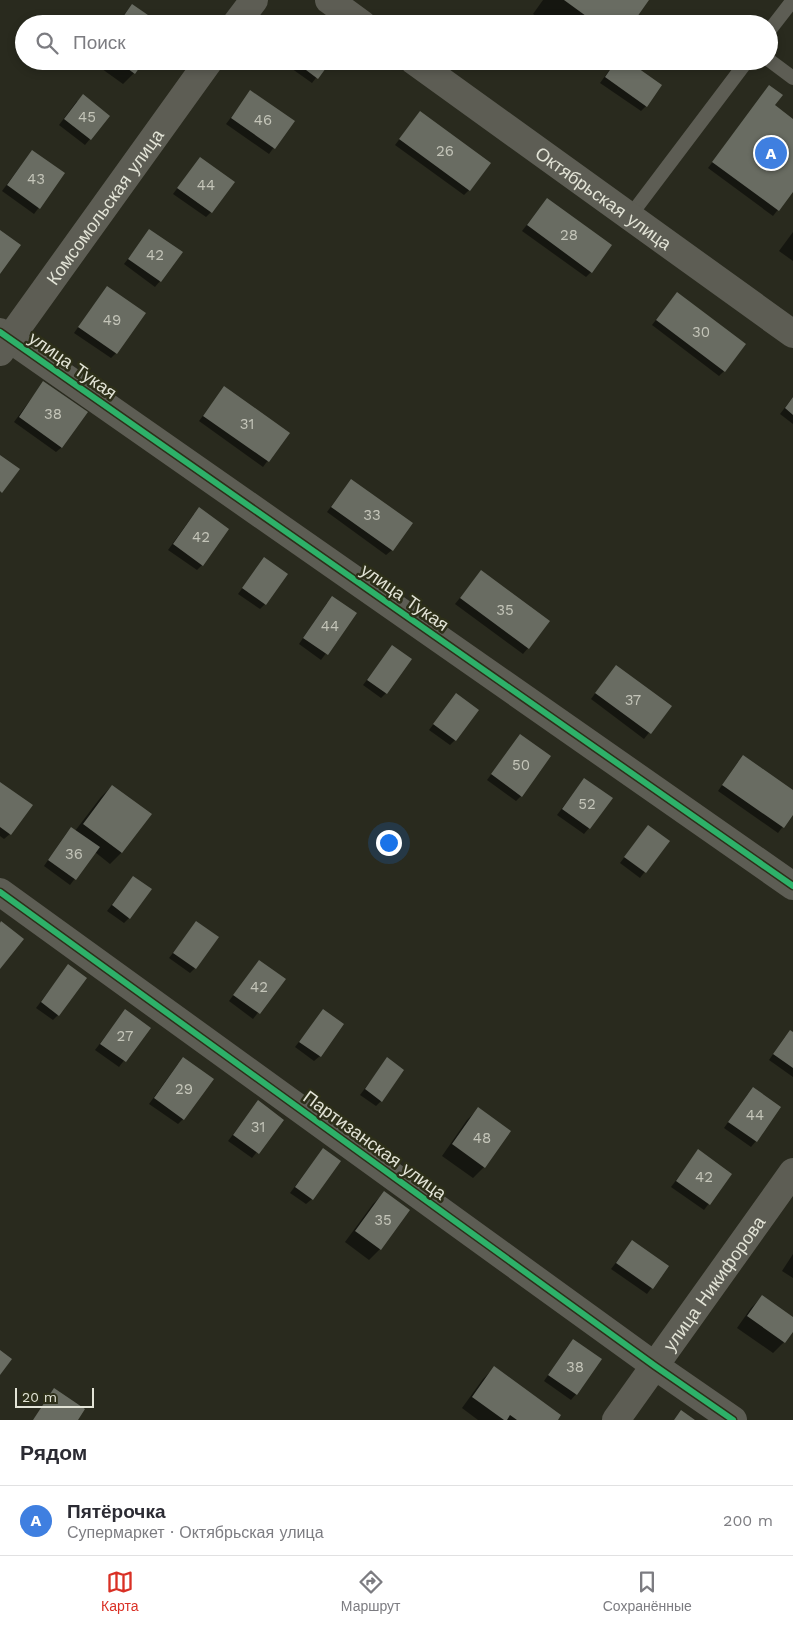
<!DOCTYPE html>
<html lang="ru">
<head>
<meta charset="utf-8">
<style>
	body { margin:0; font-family:"Work Sans",sans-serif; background:#f7f7f7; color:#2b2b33 }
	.scale { position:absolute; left:15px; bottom:12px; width:79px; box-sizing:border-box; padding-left:5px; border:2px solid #e2e3d6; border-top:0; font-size:14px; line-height:18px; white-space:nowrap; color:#e2e3d6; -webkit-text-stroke:4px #2d2f19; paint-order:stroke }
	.you { position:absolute; left:388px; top:842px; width:18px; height:18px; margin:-12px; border:4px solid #fff; border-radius:50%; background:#1a73e8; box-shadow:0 0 0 8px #1a73e833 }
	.badge { display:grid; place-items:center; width:32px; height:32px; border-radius:50%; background:#d93025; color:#fff; font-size:16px; font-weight:700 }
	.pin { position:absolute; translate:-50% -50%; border:2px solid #fff; box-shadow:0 1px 5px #0006 }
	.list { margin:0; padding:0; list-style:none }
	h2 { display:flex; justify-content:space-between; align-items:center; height:65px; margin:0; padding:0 20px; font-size:21px }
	h2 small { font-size:16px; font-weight:400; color:#7c7c81 }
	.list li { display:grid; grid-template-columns:32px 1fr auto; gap:15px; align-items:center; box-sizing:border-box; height:70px; padding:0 20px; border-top:1px solid #e1e1e2 }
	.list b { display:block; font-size:19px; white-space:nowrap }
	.list p { margin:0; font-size:16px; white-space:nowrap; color:#7c7c81 }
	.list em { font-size:16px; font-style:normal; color:#7c7c81 }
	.icon { flex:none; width:28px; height:28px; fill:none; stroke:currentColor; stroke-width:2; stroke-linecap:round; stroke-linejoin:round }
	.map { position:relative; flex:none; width:793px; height:1420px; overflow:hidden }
	.search { position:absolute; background:#fff; box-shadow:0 2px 8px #0003; left:15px; right:15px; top:15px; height:55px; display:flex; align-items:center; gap:12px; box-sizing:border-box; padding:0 18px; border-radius:28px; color:#7c7c81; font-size:19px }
	.sheet { height:135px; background:#fff }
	nav { display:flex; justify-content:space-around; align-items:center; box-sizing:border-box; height:70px; border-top:1px solid #e1e1e2; background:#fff; font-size:14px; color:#7c7c81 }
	nav a { display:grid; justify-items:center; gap:2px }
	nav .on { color:#d93025 }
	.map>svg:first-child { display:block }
	.shadow { fill:#0007 }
	.building { fill:#696c62 }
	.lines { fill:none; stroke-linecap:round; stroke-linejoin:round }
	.service { stroke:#5d5d54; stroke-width:14 }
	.minor { stroke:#5d5d54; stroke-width:28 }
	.secondary { stroke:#5d5d54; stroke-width:28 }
	.cycleway-casing { stroke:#2d2f19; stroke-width:9 }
	.cycleway { stroke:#2db169; stroke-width:6 }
	.labels { text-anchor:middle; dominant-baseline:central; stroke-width:5; stroke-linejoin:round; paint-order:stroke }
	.number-label { font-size:15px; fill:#c4c5b9 }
	.street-label { font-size:18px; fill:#e2e3d6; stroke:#2d2f19 }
</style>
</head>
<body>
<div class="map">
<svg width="793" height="1420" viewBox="0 0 793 1420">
	<rect width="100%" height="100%" fill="#292a1e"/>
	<path class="shadow" d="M543,0H648L631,24H547L533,14Z
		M132,5L158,24H116Z
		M91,61H142L134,73L123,84Z
		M281,61H329L312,83Z
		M616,61L646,106L641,111L600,83Z
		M769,87L773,106L793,120V190L773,216L708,168Z
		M251,91L293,121L269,154L226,124Z
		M77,101L109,116L85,145L59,125Z
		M420,112L469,190L464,195L395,145Z
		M32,151L64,174L34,214L2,191Z
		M200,158L211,212L206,217L173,194Z
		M547,199L591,272L586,277L522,231Z
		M150,230L160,281L155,287L124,264Z
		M793,232V261L779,251Z
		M107,287L116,353L111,358L74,333Z
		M672,299L724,371L719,376L652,325Z
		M43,383L62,447L56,452L14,422Z
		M224,388L288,433L263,467L199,421Z
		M793,397V424L780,414Z
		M351,480L392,550L386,555L327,512Z
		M194,514L202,565L197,570L168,550Z
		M264,559L265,604L260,609L238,594Z
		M481,572L528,648L523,654L455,604Z
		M327,603L355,614L321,660L299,644Z
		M392,647L386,693L381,698L363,685Z
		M611,672L670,706L644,739L591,699Z
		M456,695L455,740L450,745L429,730Z
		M520,736L521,796L516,801L487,780Z
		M738,762L793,792V813L778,833L718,791Z
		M584,779L589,828L584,834L557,815Z
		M0,783L10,834L4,839L0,836Z
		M112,786L150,815L121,853L110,864L95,852L70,885L44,866L66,834L71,828L75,831L101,797Z
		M648,826L668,841L640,878L620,863Z
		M133,877L129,918L124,923L107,911Z
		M196,923L195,968L190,973L169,958Z
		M259,961L284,979L253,1019L229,1001Z
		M68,966L58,1015L53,1020L36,1008Z
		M125,1011L149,1028L119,1067L95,1050Z
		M323,1011L320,1056L314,1061L295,1047Z
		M793,1034V1077L769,1060L785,1037Z
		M387,1059L381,1101L376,1106L360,1095Z
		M178,1064L183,1119L178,1124L149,1104Z
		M748,1094L756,1141L751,1147L724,1128Z
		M258,1102L282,1120L252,1158L228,1141Z
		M478,1109L484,1167L473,1178L442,1156L467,1120Z
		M323,1149L312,1199L306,1204L290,1193Z
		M698,1151L731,1174L704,1210L671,1187Z
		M384,1193L380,1249L369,1260L345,1242L373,1204Z
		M632,1242L667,1267L647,1294L611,1269Z
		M793,1254V1278L782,1271Z
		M762,1297L793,1318V1330L784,1342L773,1353L737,1328L751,1308Z
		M573,1341L576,1394L571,1400L544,1381L568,1346Z
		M494,1368L556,1420H478L462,1408L483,1379Z"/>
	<path class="building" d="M564,0H649L632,24H597Z
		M132,4L161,24H118Z
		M117,61H144L135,74Z
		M294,61H331L318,79Z
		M616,61H628L662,85L647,107L605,77Z
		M769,85L783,95L775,105L793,119V192L779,211L712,162Z
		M250,90L295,121L275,149L231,118Z
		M83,94L110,116L91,140L64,119Z
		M420,111L491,163L470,191L399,139Z
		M32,150L65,173L40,209L7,185Z
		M200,157L235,182L212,213L177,188Z
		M547,198L612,245L592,273L527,225Z
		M149,229L183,252L161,282L128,259Z
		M0,230L21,245L0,274Z
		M107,286L146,313L117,354L78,327Z
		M677,292L746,344L725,372L656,320Z
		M43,381L88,412L62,448L19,417Z
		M224,386L290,433L269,462L203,416Z
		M793,397V415L785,408Z
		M0,455L20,469L2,493L0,491Z
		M351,479L413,523L393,551L331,507Z
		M199,507L229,529L203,566L173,544Z
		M264,557L288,574L266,605L242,588Z
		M481,570L550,621L529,649L460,598Z
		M332,596L357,613L328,655L303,638Z
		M392,645L412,659L387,694L367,680Z
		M616,665L672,706L651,734L595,693Z
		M456,693L479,710L456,741L433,724Z
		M520,734L551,756L522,797L491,774Z
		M743,755L793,790V815L784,828L722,785Z
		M584,778L613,798L590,829L562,809Z
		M0,782L33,805L11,835L0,827Z
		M112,785L152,814L122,853L83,824Z
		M648,825L670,841L646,873L624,857Z
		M71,827L100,847L76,880L48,860Z
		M133,876L152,889L130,919L112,905Z
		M1,921L24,939L0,969V923Z
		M196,921L219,937L196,969L173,953Z
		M259,960L286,979L260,1014L233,995Z
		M68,964L87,978L59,1016L41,1002Z
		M125,1009L151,1028L126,1062L100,1044Z
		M323,1009L344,1024L321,1057L299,1042Z
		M790,1030L793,1032V1068L773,1054Z
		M183,1057L214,1079L184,1120L154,1098Z
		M387,1057L404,1070L382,1102L365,1089Z
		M753,1087L781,1107L757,1142L728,1122Z
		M258,1100L284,1120L259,1154L233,1135Z
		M478,1107L511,1131L485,1168L452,1144Z
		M323,1148L341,1161L313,1200L295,1187Z
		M698,1149L732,1174L710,1205L676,1181Z
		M384,1191L410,1210L381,1250L355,1231Z
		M632,1240L669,1266L653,1289L616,1263Z
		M762,1295L793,1317V1332L785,1343L747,1316Z
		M573,1339L602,1359L577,1395L548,1375Z
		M0,1350L12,1359L0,1375Z
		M494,1366L561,1415L558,1420H517L510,1415L507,1420H504L472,1397Z
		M54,1388L85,1409L78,1420H33Z
		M681,1410L695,1420H674Z"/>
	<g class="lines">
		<path class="service" d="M769,31L793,0
			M769,60L793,78
			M630,216L747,61"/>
		<g class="minor">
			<path d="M236,24L254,0"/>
			<path d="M0,332L793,886"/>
			<path id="s1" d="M0,352L209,61"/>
			<path d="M0,892L655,1366L733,1420"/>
			<path id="s2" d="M616,1420L793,1172"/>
		</g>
		<g class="secondary">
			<path d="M329,0L362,24"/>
			<path id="s3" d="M414,61L793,334"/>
		</g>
		<g class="cycleway-casing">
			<path id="cycleway" d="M0,332L793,886
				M0,892L655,1366L733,1420"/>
		</g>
		<use href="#cycleway" class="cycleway"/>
	</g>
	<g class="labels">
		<g class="number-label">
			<text x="87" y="117">45</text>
			<text x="263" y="120">46</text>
			<text x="445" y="151">26</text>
			<text x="36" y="179">43</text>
			<text x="206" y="185">44</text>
			<text x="569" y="235">28</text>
			<text x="155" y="255">42</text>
			<text x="112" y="320">49</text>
			<text x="701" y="332">30</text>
			<text x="53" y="414">38</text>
			<text x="247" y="424">31</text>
			<text x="372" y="515">33</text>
			<text x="201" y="537">42</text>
			<text x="505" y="610">35</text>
			<text x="330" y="626">44</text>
			<text x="633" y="700">37</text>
			<text x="521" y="765">50</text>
			<text x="587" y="804">52</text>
			<text x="74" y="854">36</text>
			<text x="259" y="987">42</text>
			<text x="125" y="1036">27</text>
			<text x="184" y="1089">29</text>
			<text x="755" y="1115">44</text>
			<text x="258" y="1127">31</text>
			<text x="482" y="1138">48</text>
			<text x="704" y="1177">42</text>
			<text x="383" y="1220">35</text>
			<text x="575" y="1367">38</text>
		</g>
		<g class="street-label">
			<text stroke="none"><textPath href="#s3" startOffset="234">Октябрьская улица</textPath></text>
			<text stroke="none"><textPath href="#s1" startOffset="179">Комсомольская улица</textPath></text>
			<text transform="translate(73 365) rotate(35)">улица Тукая</text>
			<text transform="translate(405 597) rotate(35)">улица Тукая</text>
			<text transform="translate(375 1145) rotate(36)">Партизанская улица</text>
			<text stroke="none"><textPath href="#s2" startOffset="168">улица Никифорова</textPath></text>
		</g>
	</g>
</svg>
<div class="scale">20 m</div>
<div class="you"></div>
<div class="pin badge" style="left:771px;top:153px;background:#3f7fe0">A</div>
<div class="search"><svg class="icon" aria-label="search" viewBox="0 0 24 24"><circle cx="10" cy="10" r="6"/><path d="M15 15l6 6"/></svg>Поиск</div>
</div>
<section class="sheet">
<h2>Рядом<small></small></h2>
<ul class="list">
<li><span class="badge" style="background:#3f7fe0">A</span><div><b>Пятёрочка</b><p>Супермаркет · Октябрьская улица</p></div><em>200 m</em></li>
</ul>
</section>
<nav>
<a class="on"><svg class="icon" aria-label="map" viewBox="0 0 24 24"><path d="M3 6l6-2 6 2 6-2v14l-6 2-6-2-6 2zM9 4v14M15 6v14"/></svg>Карта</a>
<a><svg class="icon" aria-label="directions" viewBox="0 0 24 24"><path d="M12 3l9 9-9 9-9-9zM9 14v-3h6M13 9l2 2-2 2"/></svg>Маршрут</a>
<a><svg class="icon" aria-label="saved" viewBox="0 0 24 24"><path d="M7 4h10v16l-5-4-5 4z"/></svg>Сохранённые</a>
</nav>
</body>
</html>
